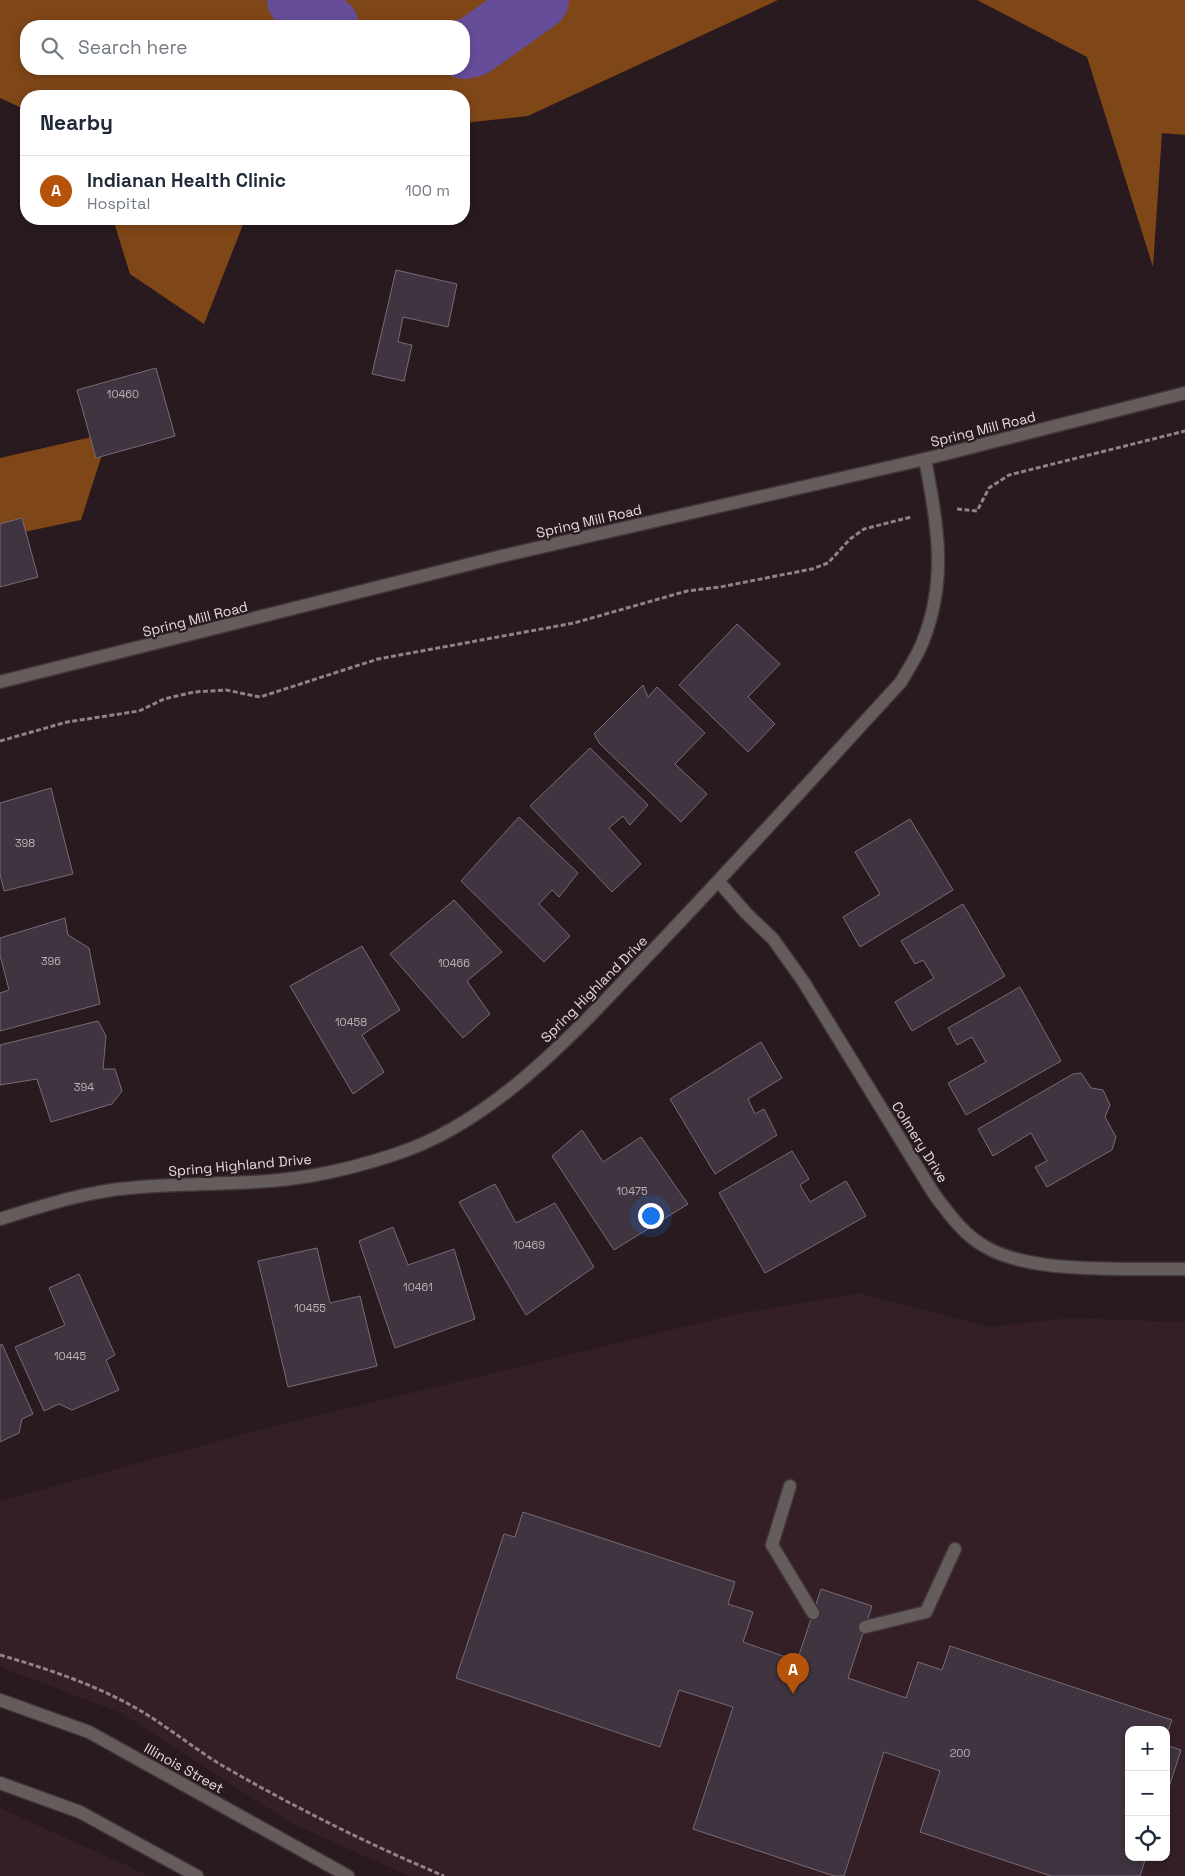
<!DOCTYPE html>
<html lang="en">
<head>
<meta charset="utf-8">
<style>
	body { margin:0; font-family:"Space Grotesk",sans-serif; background:#f2f2f3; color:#1f2937 }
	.controls { position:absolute; right:15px; bottom:15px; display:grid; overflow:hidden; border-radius:10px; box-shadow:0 2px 8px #0003 }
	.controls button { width:45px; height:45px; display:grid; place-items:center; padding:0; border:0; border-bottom:1px solid #e0e1e3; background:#fff; color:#1f2937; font:25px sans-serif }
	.you { position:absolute; left:650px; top:1215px; width:18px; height:18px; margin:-12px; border:4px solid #fff; border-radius:50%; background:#1a73e8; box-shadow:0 0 0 8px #1a73e833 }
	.badge { display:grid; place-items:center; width:32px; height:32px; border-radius:50%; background:#b45309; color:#fff; font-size:16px; font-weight:700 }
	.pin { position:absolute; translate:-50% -41px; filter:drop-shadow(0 1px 2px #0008) }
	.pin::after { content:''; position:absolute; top:26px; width:18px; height:15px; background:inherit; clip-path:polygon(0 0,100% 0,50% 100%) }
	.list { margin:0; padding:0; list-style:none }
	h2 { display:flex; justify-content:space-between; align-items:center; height:65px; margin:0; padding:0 20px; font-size:21px }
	h2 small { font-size:16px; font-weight:400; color:#747a83 }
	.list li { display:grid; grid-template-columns:32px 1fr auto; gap:15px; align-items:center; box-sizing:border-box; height:70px; padding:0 20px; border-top:1px solid #e0e1e3 }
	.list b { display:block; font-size:19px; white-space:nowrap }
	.list p { margin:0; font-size:16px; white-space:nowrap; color:#747a83 }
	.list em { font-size:16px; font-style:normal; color:#747a83 }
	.icon { flex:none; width:28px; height:28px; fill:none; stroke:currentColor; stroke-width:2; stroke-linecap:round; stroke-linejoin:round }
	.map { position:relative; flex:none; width:1185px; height:1876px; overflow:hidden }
	.search { position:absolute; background:#fff; box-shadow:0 2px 8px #0003; left:20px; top:20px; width:450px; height:55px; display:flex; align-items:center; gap:12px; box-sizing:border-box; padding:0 18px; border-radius:20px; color:#747a83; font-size:19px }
	.panel { position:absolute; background:#fff; box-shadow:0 2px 8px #0003; left:20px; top:90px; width:450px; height:135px; border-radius:20px }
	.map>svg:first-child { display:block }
	.built { fill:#341f27; fill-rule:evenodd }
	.forest { fill:#7f4617; fill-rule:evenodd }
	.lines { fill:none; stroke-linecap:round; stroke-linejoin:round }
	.river { stroke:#664d9a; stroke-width:60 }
	.building { fill:#3f343f; stroke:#776b77 }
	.service-casing { stroke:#42353a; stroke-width:15 }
	.minor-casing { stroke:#42353a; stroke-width:15 }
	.tertiary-casing { stroke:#42353a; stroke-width:15 }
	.path { stroke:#8f8387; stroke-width:3; stroke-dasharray:5 2.5; stroke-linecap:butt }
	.service { stroke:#655d5c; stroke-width:12 }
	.minor { stroke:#655d5c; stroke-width:12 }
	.tertiary { stroke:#655d5c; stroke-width:12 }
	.labels { text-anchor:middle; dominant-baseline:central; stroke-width:4.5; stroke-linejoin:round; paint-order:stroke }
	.number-label { font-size:11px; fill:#bbb0b6 }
	.street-label { font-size:14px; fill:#e4dadd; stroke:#281a1f }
</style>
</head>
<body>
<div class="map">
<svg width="1185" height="1876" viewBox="0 0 1185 1876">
	<rect width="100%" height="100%" fill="#281a1f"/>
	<path class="built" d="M859,1293L990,1327L1070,1318L1185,1322V1876H409L291,1823L121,1713L0,1667V1501L262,1429L733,1315ZM1129,1730H1166V1857H1129Z
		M0,1808L139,1871L149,1876H0Z"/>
	<path class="forest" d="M0,0H778L528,116L464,123V96H26V110L0,98ZM464,26V69H26V26Z
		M977,0H1185V135L1162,133L1153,267L1087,57Z
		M113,219H244V222L204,324L130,274Z
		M109,433L81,520L0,537V458Z"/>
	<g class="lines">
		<path class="river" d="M297,0L329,26
			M464,49L473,47L539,0"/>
	</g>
	<path class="building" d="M396,270L457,284L448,327L403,317L398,342L412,345L404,381L372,374Z
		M156,368L175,436L96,458L77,390Z
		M22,518L38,577L0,587V524Z
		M737,624L780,664L748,697L775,724L748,752L679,685Z
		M643,685L648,697L657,687L705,733L675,764L707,794L681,822L600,744L594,734Z
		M590,748L648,805L630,825L623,816L609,828L641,864L612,892L530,806Z
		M51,788L73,874L4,891L0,874V803Z
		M519,817L578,873L559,897L552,890L539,904L570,936L544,962L461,881Z
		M910,819L953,890L860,947L843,917L880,894L855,852Z
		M454,900L502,952L467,981L490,1014L463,1038L390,954Z
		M963,904L1005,976L912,1031L895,1002L934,978L923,960L915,964L901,941Z
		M65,918L68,935L89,948L100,1004L0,1031V993L9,990L0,955V938Z
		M362,946L400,1010L362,1035L384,1072L353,1094L290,986Z
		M1020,987L1061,1061L966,1115L948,1083L986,1062L972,1037L957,1045L948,1028Z
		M98,1021L106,1036L103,1069H115L122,1091L112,1104L51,1122L37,1079L0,1085V1045Z
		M761,1042L782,1078L748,1099L755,1114L764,1109L777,1135L715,1174L670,1099Z
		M1081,1073L1091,1088L1103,1090L1110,1105L1105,1117L1116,1137L1112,1150L1047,1187L1035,1167L1047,1161L1031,1133L993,1156L978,1129L1073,1074Z
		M582,1130L603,1162L641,1137L688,1204L614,1250L552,1156Z
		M792,1151L809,1179L800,1185L810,1202L846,1181L866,1216L765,1273L719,1193Z
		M495,1184L516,1223L555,1203L594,1267L526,1315L459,1202Z
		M393,1227L408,1265L454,1249L475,1319L395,1348L359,1241Z
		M317,1248L330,1303L360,1296L377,1366L288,1387L258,1261Z
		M79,1274L115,1355L106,1360L119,1390L72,1410L59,1404L44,1411L15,1347L65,1325L49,1288Z
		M2,1344L33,1414L22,1419L19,1433L0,1442V1345Z
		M523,1512L735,1582L728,1604L753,1612L743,1642L797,1661L821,1589L872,1606L848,1678L906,1698L918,1662L942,1670L950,1646L1172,1720L1166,1736V1730H1129V1857H1146L1140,1876H1051L920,1832L940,1771L884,1752L844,1876H834L693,1829L733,1707L679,1690L660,1747L456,1678L504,1534L515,1537Z
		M1166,1745L1181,1750L1166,1797Z"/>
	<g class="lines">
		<g class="service-casing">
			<path id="service" d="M790,1486L772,1545L813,1613
				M865,1627L926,1612L955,1549"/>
		</g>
		<g class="minor-casing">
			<path id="minor" d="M719,882L746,913L773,939L803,981L934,1194C949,1214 963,1234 984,1246C1031,1275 1130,1268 1185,1269
				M0,1219C42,1206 84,1192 129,1188C189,1182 251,1186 310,1176C339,1171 369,1163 396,1154C499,1121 584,1022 657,946C740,859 820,770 901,682C908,669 918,655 923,641C948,578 937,524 925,459"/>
		</g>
		<g class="tertiary-casing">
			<path id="tertiary" d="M0,682L502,556L925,459L1185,393
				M0,1700L89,1732L348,1876
				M0,1783L80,1812L197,1876"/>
		</g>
		<path class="path" d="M957,509L977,511L989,488L1009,475L1185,431
			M0,741L67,722L139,711L164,699L194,692L226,690L260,697L378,659L574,623L687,591L720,587L812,569L828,563L850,539L864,529L911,517
			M0,1655C48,1669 97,1685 141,1711C169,1728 195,1749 223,1766C294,1807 368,1844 444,1876"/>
		<use href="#service" class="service"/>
		<use href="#minor" class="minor"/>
		<use href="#tertiary" class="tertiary"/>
	</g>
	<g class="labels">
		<g class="number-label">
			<text x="123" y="394">10460</text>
			<text x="25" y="843">398</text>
			<text x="51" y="961">396</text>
			<text x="454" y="963">10466</text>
			<text x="351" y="1022">10458</text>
			<text x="84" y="1087">394</text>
			<text x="632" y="1191">10475</text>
			<text x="529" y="1245">10469</text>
			<text x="418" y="1287">10461</text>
			<text x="310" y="1308">10455</text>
			<text x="70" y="1356">10445</text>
			<text x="960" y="1753">200</text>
		</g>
		<g class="street-label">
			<text transform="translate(983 429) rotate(-14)">Spring Mill Road</text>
			<text transform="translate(589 521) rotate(-13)">Spring Mill Road</text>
			<text transform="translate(195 619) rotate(-14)">Spring Mill Road</text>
			<text transform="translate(594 989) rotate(-45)">Spring Highland Drive</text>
			<text transform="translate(920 1142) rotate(58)">Colmery Drive</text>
			<text transform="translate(240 1165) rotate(-5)">Spring Highland Drive</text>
			<text transform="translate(184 1768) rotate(29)">Illinois Street</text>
		</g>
	</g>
</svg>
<div class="controls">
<button>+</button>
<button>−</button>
<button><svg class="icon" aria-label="locate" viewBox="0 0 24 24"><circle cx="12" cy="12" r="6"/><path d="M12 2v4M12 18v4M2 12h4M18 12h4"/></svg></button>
</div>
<div class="you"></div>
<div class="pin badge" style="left:793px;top:1694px">A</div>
<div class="search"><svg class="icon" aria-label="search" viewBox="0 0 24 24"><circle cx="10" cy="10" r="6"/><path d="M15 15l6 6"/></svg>Search here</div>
<section class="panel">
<h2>Nearby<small></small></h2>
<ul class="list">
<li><span class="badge">A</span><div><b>Indianan Health Clinic</b><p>Hospital</p></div><em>100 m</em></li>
</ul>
</section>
</div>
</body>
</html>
